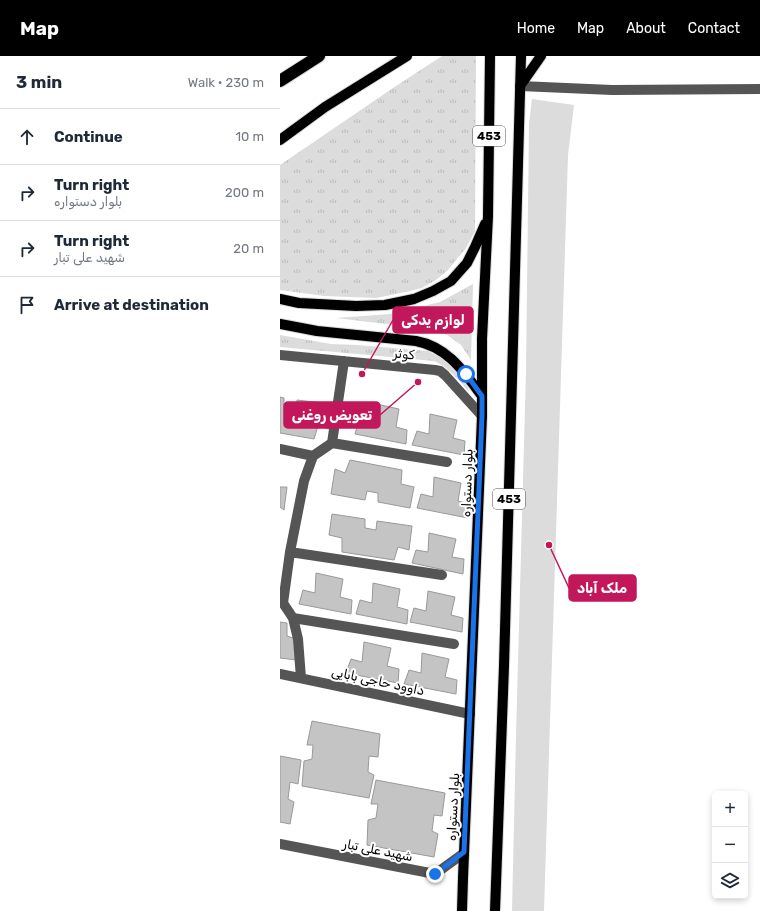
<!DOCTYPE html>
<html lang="en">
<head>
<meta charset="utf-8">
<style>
	body { margin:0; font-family:Rubik,"Noto Sans Arabic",sans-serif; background:#f2f2f3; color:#1f2937 }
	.controls { position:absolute; right:12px; bottom:12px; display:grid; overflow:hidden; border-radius:6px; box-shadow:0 2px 6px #0003 }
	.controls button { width:36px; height:36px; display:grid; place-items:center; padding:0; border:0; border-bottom:1px solid #e0e1e3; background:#fff; color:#1f2937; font:20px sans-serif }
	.stop { position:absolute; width:12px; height:12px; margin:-9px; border:3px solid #1a73e8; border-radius:50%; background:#fff }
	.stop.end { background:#1a73e8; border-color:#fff; box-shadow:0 1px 4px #0008 }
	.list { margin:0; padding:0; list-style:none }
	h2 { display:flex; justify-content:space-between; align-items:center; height:52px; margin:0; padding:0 16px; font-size:17px }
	h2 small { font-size:13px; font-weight:400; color:#747a83 }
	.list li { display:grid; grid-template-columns:26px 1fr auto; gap:12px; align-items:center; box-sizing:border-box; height:56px; padding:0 16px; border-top:1px solid #e0e1e3 }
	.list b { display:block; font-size:15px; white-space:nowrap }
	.list p { margin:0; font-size:13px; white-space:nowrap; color:#747a83 }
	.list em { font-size:13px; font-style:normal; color:#747a83 }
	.icon { flex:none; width:22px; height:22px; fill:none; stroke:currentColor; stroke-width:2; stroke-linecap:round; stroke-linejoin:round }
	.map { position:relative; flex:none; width:480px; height:855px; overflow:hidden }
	header { display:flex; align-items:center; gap:24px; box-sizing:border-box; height:56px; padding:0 20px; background:#000; color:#fff }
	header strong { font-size:19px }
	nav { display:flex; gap:22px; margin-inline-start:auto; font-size:14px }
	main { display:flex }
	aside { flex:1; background:#fff }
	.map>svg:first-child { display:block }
	.grass { fill:url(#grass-tufts) }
	.park { fill:#dcdcdc }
	.building { fill:#c4c4c4; stroke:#999 }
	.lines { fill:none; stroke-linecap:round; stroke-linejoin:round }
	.major-casing { stroke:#dbdbdb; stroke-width:12 }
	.highway-casing { stroke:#dbdbdb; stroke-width:14 }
	.minor { stroke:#555; stroke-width:10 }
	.major { stroke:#000; stroke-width:10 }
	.highway { stroke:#000; stroke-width:12 }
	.route { stroke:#1a73e8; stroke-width:5 }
	.labels { text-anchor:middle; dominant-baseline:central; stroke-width:4; stroke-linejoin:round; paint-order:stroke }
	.shield { fill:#fff; stroke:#4c4c4c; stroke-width:1 }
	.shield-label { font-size:12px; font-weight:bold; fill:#000 }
	.street-label { font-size:13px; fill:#000; stroke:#fff }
	.leader { fill:none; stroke:#c2185b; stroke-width:1.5 }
	.callout-dot { fill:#c2185b; stroke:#fff; stroke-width:1.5 }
	.callout { fill:#c2185b; stroke:#c2185b; stroke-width:1.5 }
	.callout-label { font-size:14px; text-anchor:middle; font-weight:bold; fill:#fff }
</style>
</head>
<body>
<header>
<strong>Map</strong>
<nav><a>Home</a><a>Map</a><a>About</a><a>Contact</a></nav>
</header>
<main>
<aside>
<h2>3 min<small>Walk · 230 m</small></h2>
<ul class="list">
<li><svg class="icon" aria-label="ahead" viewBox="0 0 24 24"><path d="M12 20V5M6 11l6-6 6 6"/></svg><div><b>Continue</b></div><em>10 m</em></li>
<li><svg class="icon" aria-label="right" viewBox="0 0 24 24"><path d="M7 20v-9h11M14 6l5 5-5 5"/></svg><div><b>Turn right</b><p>بلوار دستواره</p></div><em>200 m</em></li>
<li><svg class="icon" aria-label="right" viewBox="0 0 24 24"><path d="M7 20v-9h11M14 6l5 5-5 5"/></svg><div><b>Turn right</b><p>شهید علی تبار</p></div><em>20 m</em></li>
<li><svg class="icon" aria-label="arrive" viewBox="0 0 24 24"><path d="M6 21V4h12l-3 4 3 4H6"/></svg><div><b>Arrive at destination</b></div></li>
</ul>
</aside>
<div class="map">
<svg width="480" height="855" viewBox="0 0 480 855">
	<defs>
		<pattern id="grass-tufts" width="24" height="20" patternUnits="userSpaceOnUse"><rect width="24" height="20" fill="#dcdcdc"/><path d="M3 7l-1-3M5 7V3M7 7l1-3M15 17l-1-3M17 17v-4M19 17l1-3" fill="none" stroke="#bbb"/></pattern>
	</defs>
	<rect width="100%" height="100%" fill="#fff"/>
	<path class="grass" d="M162,0H196L195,175L186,192L167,215L156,224L142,232L126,236L96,242L44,240L0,234V109L113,32Z
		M193,228L191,304L181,289L167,279L148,273L56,262L110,258L160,246Z
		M0,279L51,288L77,289L148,295L161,302L174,312L186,327L189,336C179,324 169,312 154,305L0,291Z"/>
	<path class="park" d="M252,43L294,49L288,99L264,855H232L236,679L246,315L249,67Z"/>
	<path class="building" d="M0,341L4,342V351L16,353L17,344L52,348L49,373L38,370L34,383L0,377Z
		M92,347L119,353L116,371L127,374L126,388L75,378L79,364L91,367Z
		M150,358L177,364L173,382L185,385L184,399L132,389L137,375L149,378Z
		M70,404L122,414L121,428L134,431L130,452L98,446V437L87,435L85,444L51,438L55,413L65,417Z
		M154,421L181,427L178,445L190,448L188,462L137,452L141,438L153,441Z
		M0,431H7L4,454L0,451Z
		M52,458L85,463V472L96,474L97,465L132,470L129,494L118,491L114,504L62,496V482L49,479Z
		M149,477L176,483L172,501L184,503L183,518L132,507L136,494L148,496Z
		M36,517L63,523L60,541L72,544L71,558L19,548L23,534L35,537Z
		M93,527L120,533L117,551L128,554L127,568L76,558L80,544L92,547Z
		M148,535L175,541L171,559L183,562L182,576L130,566L134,552L146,555Z
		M0,566L7,567V580L19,584L16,604L0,602Z
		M84,586L111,592L107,610L119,613L118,627L66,617L71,603L82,606Z
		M142,597L169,603L165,621L177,624L176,638L124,628L129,614L141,617Z
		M32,665L100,678L98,701L89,700L88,716L94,719L89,742L22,730L24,705L32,703L33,689H27Z
		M0,700L21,704L18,728L10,726L8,743L14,746L10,768L0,766Z
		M96,724L165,737L162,760L154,759L152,775L158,778L154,801L87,789L88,764L96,762L98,748H91Z"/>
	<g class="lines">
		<g class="major-casing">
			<path id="major" d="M240,30L261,0
				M0,84L45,51L127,0
				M0,243L19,247L76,250L105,249L134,243L153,235L171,225L187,207L195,191L205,168
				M0,268L37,275L136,285C168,291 184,316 202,340
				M182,855L183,822L202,360V283L208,160L210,0
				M215,855L224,610L241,0"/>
		</g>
		<g class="highway-casing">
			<path id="highway" d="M0,25L39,0"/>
		</g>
		<path class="minor" d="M240,30L332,34L480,33
			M0,299L155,314L160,315L165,319L202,360
			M52,387L167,406
			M0,393L33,400
			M10,496L162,519
			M13,562L174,588
			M0,618L190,658
			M21,622L18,583L13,562L3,547L10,496L24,425L33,400L52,387L64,305
			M0,788L155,818L184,797"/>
		<use href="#major" class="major"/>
		<use href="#highway" class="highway"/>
	</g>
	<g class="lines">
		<path class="route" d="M155,818L184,796L202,360V340L186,318"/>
	</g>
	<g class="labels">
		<g class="shield">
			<rect x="193" y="70" width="32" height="20" rx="3"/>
			<rect x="213" y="433" width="32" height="20" rx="3"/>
		</g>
		<g class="shield-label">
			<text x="209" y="80">453</text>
			<text x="229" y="443">453</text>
		</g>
		<g class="street-label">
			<text transform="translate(124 298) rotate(5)">کوثر</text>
			<text transform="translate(187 427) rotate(-88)">بلوار دستواره</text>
			<text transform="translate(98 625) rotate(12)">داوود حاجی بابایی</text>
			<text transform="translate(173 751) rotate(-87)">بلوار دستواره</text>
			<text transform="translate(98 794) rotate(11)">شهید علی تبار</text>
		</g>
	</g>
	<path class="leader" d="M82 318L113 264M138 326L100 359M269 489L289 532"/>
	<g class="callout-dot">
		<circle cx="82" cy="318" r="4"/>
		<circle cx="138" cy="326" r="4"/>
		<circle cx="269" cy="489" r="4"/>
	</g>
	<g class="callout">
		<rect x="113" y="251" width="80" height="26" rx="4"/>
		<rect x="4" y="346" width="96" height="26" rx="4"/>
		<rect x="289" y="519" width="67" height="26" rx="4"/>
	</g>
	<g class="callout-label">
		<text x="153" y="269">لوازم یدکی</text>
		<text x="52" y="364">تعویض روغنی</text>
		<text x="322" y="537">ملک آباد</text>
	</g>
</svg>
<div class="controls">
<button>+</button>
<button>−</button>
<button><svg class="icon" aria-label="layers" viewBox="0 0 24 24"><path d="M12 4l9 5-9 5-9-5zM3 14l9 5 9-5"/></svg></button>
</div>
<div class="stop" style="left:186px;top:318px"></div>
<div class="stop end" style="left:155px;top:818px"></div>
</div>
</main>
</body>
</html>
